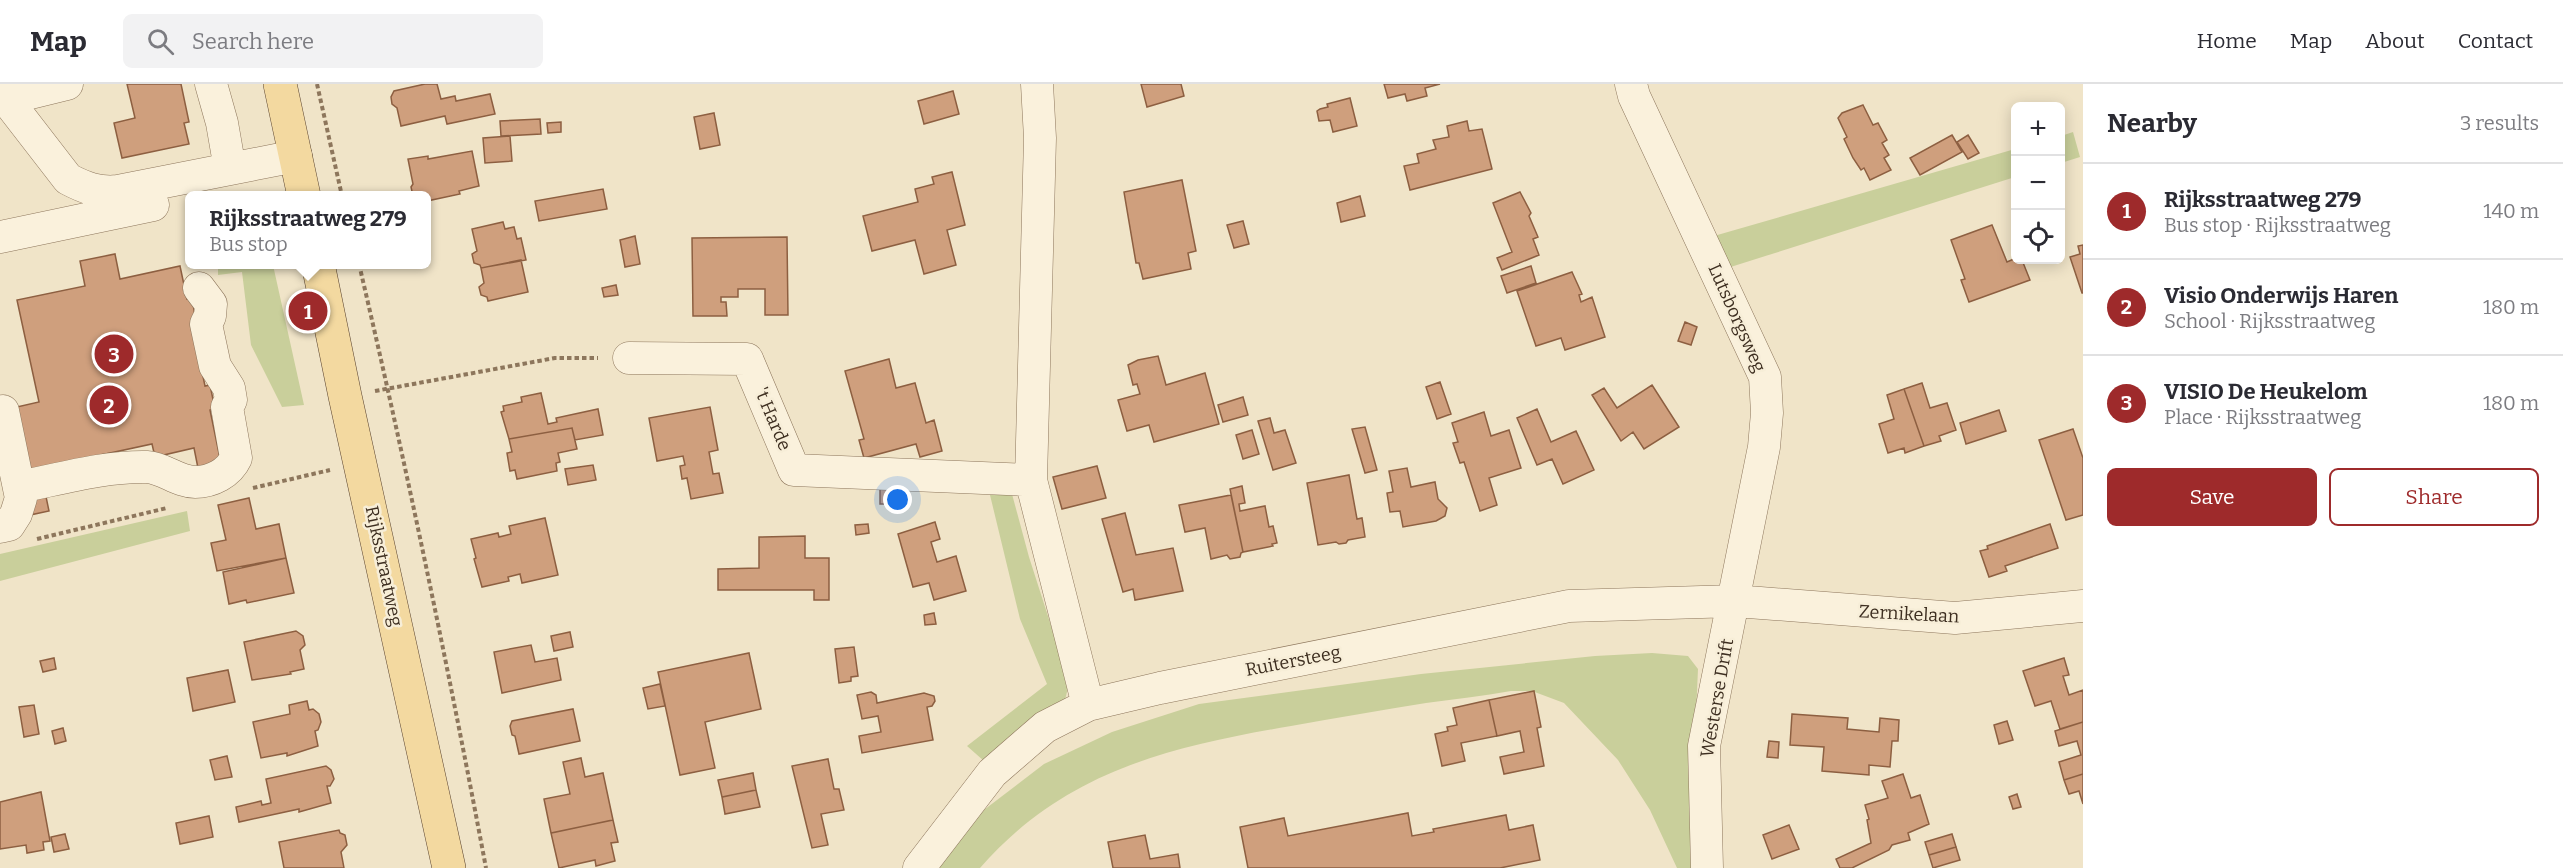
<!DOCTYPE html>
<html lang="en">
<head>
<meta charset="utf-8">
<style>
	body { margin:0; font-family:Bitter,serif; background:#f2f2f3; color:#2b2b33 }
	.controls { position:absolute; right:18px; top:18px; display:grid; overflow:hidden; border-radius:9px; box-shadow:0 3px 15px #0003 }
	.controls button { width:54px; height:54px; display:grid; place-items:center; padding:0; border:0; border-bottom:2px solid #e1e1e2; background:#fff; color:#2b2b33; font:30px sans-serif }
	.you { position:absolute; left:898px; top:416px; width:21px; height:21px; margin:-15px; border:4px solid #fff; border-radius:50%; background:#1a73e8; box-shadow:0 0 0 9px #1a73e833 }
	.badge { display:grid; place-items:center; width:39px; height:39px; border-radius:50%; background:#9e2a2b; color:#fff; font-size:20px; font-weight:700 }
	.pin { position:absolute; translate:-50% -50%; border:3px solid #fff; box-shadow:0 2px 6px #0006 }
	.popup { position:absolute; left:185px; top:107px; width:246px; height:78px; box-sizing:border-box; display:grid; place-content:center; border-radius:9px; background:#fff; filter:drop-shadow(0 2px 4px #0005); font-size:20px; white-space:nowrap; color:#7c7c81 }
	.popup b { font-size:22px; color:#2b2b33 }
	.popup::after { content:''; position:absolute; left:50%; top:100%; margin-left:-12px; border:12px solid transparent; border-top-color:#fff }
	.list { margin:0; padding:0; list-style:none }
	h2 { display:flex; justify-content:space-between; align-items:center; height:78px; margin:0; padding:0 24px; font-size:26px }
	h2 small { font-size:20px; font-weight:400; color:#7c7c81 }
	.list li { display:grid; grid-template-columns:39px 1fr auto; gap:18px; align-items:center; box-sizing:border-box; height:96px; padding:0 24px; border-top:2px solid #e1e1e2 }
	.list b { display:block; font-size:22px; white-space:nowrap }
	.list p { margin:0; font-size:20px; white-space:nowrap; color:#7c7c81 }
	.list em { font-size:20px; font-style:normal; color:#7c7c81 }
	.actions { display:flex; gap:12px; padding:18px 24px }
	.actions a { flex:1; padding:14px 0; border:2px solid #9e2a2b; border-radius:9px; text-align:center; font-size:21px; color:#9e2a2b }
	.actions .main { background:#9e2a2b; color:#fff }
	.icon { flex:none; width:33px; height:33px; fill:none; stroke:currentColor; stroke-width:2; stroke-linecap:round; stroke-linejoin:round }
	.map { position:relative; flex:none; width:2083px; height:784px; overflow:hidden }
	header { display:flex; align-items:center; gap:36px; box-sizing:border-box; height:84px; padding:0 30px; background:#fff; border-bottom:2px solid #e1e1e2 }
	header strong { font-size:28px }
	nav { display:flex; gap:33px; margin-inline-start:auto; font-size:21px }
	.search { width:420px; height:54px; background:#f2f2f3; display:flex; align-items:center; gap:15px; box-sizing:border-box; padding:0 21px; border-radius:9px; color:#7c7c81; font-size:22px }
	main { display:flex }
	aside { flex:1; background:#fff }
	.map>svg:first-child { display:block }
	.green { fill:#c9cf9b }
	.building { fill:#cf9f7d; stroke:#8d5f41; stroke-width:1.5 }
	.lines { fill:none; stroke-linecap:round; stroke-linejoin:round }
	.minor-casing { stroke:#8d765c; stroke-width:33 }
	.major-casing { stroke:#5b4430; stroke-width:34 }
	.path { stroke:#8d765c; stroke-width:4; stroke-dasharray:4.5 3; stroke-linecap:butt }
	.minor { stroke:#faf1dc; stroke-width:32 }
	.major { stroke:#f3d9a0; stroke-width:33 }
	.labels { text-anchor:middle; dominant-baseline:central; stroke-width:5; stroke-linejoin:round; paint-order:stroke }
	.street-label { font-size:18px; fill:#3d2e20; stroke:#f7eed8 }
</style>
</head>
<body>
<header>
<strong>Map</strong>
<div class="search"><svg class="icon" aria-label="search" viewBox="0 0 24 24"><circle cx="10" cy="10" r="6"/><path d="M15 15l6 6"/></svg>Search here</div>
<nav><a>Home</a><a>Map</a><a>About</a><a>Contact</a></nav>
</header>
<main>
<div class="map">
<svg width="2083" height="784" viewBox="0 0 2083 784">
	<rect width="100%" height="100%" fill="#f0e4c8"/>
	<path class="green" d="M2073,48L2080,73L2061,79V52Z
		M2015,65V93L1718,187L1700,156Z
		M218,181H273L304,321L282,323L251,261L242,188L218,191Z
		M1012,410L1029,473L1064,582L1068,604L1064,620L984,677L967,662L1047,600L1020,535L990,411Z
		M187,427L190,447L0,497V470Z
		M1652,569L1688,572L1698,585L1692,720L1711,784H1677L1650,726L1618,676L1564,619L1532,607H1511C1483,612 1454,615 1426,619C1381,626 1336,634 1291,642C1169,663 1065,687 980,784H935L976,732L1044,680L1112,648L1199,620L1421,590L1595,572Z"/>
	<path class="building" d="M127,0H181L189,38L184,39L189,60L122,74L114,39L135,34Z
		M425,0H437L441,15L455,12L456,17L490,10L495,30L447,40L445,32L401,42L397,24L392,20L391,13L394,7Z
		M1141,0H1181L1184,12L1147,23Z
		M1384,0H1440L1425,4L1427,12L1407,17L1405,10L1388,14Z
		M953,7L959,30L924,40L918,17Z
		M1350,14L1357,42L1333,48L1330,36L1319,37L1317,27L1320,25L1328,23L1327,20Z
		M1863,21L1873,41L1878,39L1887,56L1882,59L1889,71L1884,74L1891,86L1870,96L1864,84L1861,86L1853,74L1844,55L1847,53L1838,34L1842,29Z
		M714,29L720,61L700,65L694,33Z
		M540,35L541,50L501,52L500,37Z
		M1467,37L1469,47L1482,45L1492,85L1410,106L1404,82L1419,79L1417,70L1436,65L1433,56L1449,53L1447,42Z
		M561,38V48L548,49L547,39Z
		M1952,51L1962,68L1920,91L1910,74Z
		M1968,51L1979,69L1968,75L1957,58Z
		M510,52L512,77L485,79L483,54Z
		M472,67L479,102L459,107L460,110L427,117V112H413L411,103L413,100L408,75L428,72V75Z
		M952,88L965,141L947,146L956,181L924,190L915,156L872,167L863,132L918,118L915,105L934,100L932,93Z
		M1182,96L1196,167L1188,169L1191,185L1143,195L1139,179H1136L1124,108Z
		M603,105L607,125L539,137L535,117Z
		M1520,108L1531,129L1529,132L1538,153L1533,155L1539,171L1502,186L1497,174L1512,168L1493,119Z
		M1360,112L1365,132L1341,138L1337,119Z
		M1243,137L1249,160L1234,164L1227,141Z
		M503,138L505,145L514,143L517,155L521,154L526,176L481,184L480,181L474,179L472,170L477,167L472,145Z
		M1992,141L2007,178L2016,174L2022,176L2030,196L1969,218L1961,196L1965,195L1951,156Z
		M635,152L640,180L625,183L620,156Z
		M787,153L788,231H765V205H738V213H721V218H726L727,232H693L692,154Z
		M2083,161V209H2082L2070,173L2080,170L2078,162Z
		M115,170L120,195L180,182L187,215L192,214L196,238L192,239L205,302L210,301L215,325L210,326L221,379L198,384L194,364L155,373L152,360L22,388L8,325L39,318L17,216L85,202L80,177Z
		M521,176L528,208L488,217L487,213L481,211L479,203L484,199L481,184Z
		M1531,182L1536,199L1507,209L1501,192Z
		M1572,188L1582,210L1579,211L1581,218L1592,213L1605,253L1565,266L1561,254L1536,262L1517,207Z
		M616,201L618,211L604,213L602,204Z
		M1685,238L1697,243L1691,261L1678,257Z
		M1158,272L1166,301L1205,289L1219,340L1154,358L1149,341L1127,347L1118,316L1140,310L1137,300L1133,301L1128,281L1138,276Z
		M889,275L896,304L915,299L926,339L934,336L942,367L920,373L916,360L864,374L859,356L864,355L845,287Z
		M1440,298L1451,330L1437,335L1426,303Z
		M1922,299L1930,324L1947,319L1956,346L1939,352L1941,357L1924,362L1904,305Z
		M1652,301L1679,343L1644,365L1633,348L1621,357L1592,311L1604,304L1617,324Z
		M1904,305L1924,362L1905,369L1904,364L1888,369L1879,340L1894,335L1887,311Z
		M541,309L548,340L557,338L556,334L598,325L603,351L575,356L572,344L509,355L501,328L504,327L503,322L522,318L521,313Z
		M1243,313L1248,331L1223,338L1218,321Z
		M710,323L718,366L709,368L713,390L719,389L723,409L691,415L687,394L682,395L680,382L685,381L683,372L657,377L649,334Z
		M1537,325L1551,358L1576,347L1594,386L1563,400L1552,375L1537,381L1517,334Z
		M1999,326L2006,347L1966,360L1960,339Z
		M1484,328L1491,352L1509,346L1521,384L1489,394L1497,421L1480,427L1464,378L1460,379L1453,359L1458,358L1452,339Z
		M1270,334L1274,349L1285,346L1296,379L1273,386L1258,337Z
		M1365,343L1377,386L1365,389L1352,345Z
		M572,344L577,365L558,369L560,378L556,379L557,387L517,395L515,386L510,387L507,369L512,368L509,355Z
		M2073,345L2083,374V431L2066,436L2039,356Z
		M1252,346L1259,370L1243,375L1236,351Z
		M593,381L596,396L568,401L565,385Z
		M1097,382L1106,414L1062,425L1053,393Z
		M1407,384L1411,403L1435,398L1438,415L1447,424L1445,432L1436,437L1403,443L1400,427L1390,428L1387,409L1393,408L1389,387Z
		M1349,391L1357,435L1362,434L1365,453L1348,456L1346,459L1339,460L1336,458L1318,461L1307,399Z
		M1242,402L1245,419L1239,420L1240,427L1265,422L1269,443L1273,442L1277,459L1272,460L1273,462L1243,468L1230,405Z
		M44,403L49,427L30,431L25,407Z
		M880,404H898L897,420H880Z
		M1231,411L1243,468L1241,469L1240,473L1230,475L1227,471L1211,475L1205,444L1185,448L1179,421Z
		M249,414L256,445L279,440L286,474L217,487L211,459L226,456L218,421Z
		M1125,429L1136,471L1173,464L1183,507L1135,516L1133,505L1123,508L1102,435Z
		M545,434L558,491L522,499L520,490L508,493L509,497L482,503L474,475L476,474L471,455L498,449L499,453L511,450L509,442Z
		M935,438L940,455L931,458L937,478L956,472L966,507L934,516L929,499L913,503L898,450Z
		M868,440L869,449L856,451L855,441Z
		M2050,440L2058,464L2005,482L2007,487L1989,493L1980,467L1988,465L1987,462Z
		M805,452V474H829V516H814V506H718V485L759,484V453Z
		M286,474L294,509L247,519L246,516L229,520L223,488Z
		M934,529L936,540L925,541L924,531Z
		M296,547L303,552L305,561L300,566L304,585L290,588L291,590L252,596L244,558Z
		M570,548L573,563L554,567L551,552Z
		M531,561L535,578L557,574L561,596L502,609L494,568Z
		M854,563L858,592L851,593V597L839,599L835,565Z
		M749,569L761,625L705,638L715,684L680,691L658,588Z
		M54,574L56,585L43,588L40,577Z
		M2064,574L2069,591L2063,592L2069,611L2083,606V638L2060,645L2051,617L2035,622L2023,587Z
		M228,586L235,618L193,627L187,594Z
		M660,600L665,622L648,625L643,604Z
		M1534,607L1541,643L1537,644L1544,682L1504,690L1500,673L1524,668L1520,647L1497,652L1489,616Z
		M871,608L876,611L877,619L924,609L934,612L935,617L932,622L927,623L933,656L862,669L859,652L881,648L878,632L862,635L857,611Z
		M1489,616L1497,652L1461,659L1465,677L1442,682L1435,650L1448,647L1447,643L1457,641L1453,624Z
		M307,617L309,626L313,625L319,630L321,638L318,646L315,647L318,662L287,672V669L261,674L253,638L290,630L289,621Z
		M34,621L39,650L24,653L19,623Z
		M573,625L580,657L519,670L515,652L512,651L510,642L512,637Z
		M1792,630L1848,634L1847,645L1879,648L1880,634L1899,636L1898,657H1892L1890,683L1869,681V691L1822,687L1824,663L1790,661Z
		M2007,637L2013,656L1999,660L1994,641Z
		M2083,638V690L2064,696L2059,678L2081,671L2077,657L2059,662L2055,647Z
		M63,644L66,657L55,660L52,647Z
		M1769,657L1779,658L1778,674L1767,673Z
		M227,672L232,693L215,696L210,676Z
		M581,674L585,693L603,689L613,736L551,749L544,715L570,710L563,678Z
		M828,675L834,705H839L844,726L821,730L828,761L812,764L792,682Z
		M326,682L331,686L334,695L330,702H327L331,719L299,728V725L239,738L236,723L261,717L262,721L271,719L266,695Z
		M753,689L756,706L722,713L718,696Z
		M1903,690L1911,714L1920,711L1929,740L1908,749L1910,756L1892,761L1889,766L1852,784H1840L1836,775L1871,759L1867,736L1869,735L1865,721L1888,714L1882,697Z
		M2083,690V720L2079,707L2069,710L2064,696Z
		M756,706L760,723L725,730L722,713Z
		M41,708L50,757L43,758L44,766L27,769L26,761L0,765V718Z
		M2017,710L2021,723L2013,725L2009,713Z
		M1408,729L1412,752L1434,748L1433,745L1506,731L1509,746L1533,741L1540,776L1500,784H1248L1240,743L1284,734L1288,752Z
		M209,732L213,753L180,760L176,739Z
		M613,736L618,758L611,759L615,777L596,782L595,776L559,784L551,749Z
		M1789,741L1799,765L1772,775L1763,751Z
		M339,746L340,749L345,751L347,761L341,768L344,784H284L279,758Z
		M65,750L69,765L54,768L51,753Z
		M1952,750L1956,763L1929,771L1925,758Z
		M1145,751L1150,775L1178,770L1180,784H1113L1108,758Z
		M1956,763L1960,776L1933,784L1929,771Z"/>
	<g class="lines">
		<g class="minor-casing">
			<path id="minor" d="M211,0L222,39L230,85
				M1037,0L1040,54L1031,396L1088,621
				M1631,0L1634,12L1765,293L1767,329L1764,363L1704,662L1707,784
				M0,7L68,95C85,104 99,109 118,107L296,72
				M6,15L67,0
				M0,153L153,121
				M629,274L747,275L794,386L1031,396
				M19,403C60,395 105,382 147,383C164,384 178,398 195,398C212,398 229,389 236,374L227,323L231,316L229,304L215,282L206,240L210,232L211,220L199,204
				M0,443L9,441L16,430L21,414L3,327
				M919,784L992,689L1045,643L1088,621L1160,604L1569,522L1735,517L1955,534L2083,522"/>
		</g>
		<g class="major-casing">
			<path id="major" d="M280,0L304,112
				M318,180L345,312L449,784"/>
		</g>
		<path class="path" d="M317,0L342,112
			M359,180C406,381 448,582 486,784
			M375,307L555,274H598
			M253,404L330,386
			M37,455L167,424"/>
		<use href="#minor" class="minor"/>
		<use href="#major" class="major"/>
	</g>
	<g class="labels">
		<g class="street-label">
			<text transform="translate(1737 234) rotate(66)">Lutsborgsweg</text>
			<text transform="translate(773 335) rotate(67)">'t Harde</text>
			<text transform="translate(384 482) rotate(78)">Rijksstraatweg</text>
			<text transform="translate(1909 530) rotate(3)">Zernikelaan</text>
			<text transform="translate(1293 577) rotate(-11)">Ruitersteeg</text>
			<text transform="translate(1717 614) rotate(-80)">Westerse Drift</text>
		</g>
	</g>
</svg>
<div class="controls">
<button>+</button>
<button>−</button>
<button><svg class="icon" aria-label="locate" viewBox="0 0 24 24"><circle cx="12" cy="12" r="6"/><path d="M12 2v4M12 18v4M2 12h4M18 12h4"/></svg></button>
</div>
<div class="you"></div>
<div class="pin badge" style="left:308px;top:227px">1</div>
<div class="popup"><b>Rijksstraatweg 279</b>Bus stop</div>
<div class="pin badge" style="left:109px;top:321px">2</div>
<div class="pin badge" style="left:114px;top:270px">3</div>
</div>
<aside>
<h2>Nearby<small>3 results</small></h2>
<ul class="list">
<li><span class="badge">1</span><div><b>Rijksstraatweg 279</b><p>Bus stop · Rijksstraatweg</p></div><em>140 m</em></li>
<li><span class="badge">2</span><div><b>Visio Onderwijs Haren</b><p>School · Rijksstraatweg</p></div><em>180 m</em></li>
<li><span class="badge">3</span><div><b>VISIO De Heukelom</b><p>Place · Rijksstraatweg</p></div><em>180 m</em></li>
</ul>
<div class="actions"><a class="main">Save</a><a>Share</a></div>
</aside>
</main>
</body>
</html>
